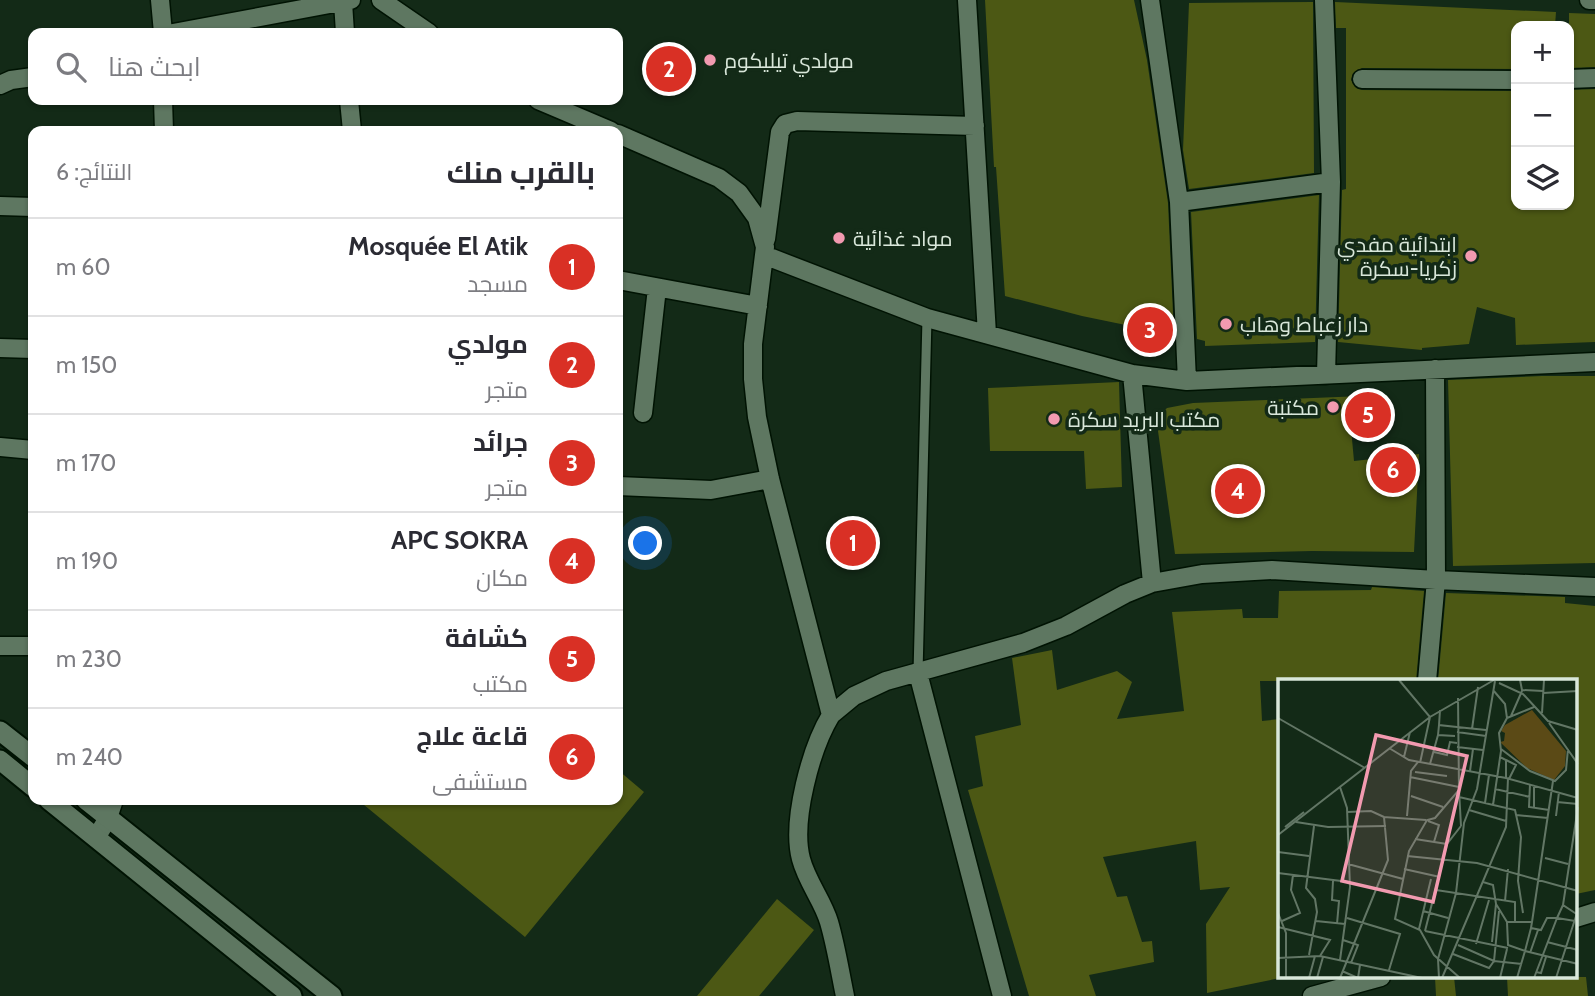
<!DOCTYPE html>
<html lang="ar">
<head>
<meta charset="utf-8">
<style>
	body { margin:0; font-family:Cabin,Cairo,sans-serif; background:#f7f7f7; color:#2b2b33; direction:rtl }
	.controls { position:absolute; right:21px; top:21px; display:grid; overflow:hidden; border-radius:14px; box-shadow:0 2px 5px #0004 }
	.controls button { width:63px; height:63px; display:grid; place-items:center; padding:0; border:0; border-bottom:2px solid #e1e1e2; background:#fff; color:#2b2b33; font:35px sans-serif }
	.you { position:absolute; left:646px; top:544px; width:24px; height:24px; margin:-18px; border:5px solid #fff; border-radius:50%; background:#1a73e8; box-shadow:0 0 0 10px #1a73e833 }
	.badge { display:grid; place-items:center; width:46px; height:46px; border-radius:50%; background:#d93025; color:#fff; font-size:23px; font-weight:700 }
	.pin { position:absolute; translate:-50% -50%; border:4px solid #fff; box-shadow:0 2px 7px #0006 }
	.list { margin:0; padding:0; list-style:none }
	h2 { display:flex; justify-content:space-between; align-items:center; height:91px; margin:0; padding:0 28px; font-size:30px }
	h2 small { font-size:23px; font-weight:400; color:#7c7c81 }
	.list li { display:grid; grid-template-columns:46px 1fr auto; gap:21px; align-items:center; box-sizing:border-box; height:98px; padding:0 28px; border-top:2px solid #e1e1e2 }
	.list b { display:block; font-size:26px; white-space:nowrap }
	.list p { margin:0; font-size:23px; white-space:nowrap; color:#7c7c81 }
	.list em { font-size:23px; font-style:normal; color:#7c7c81 }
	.icon { flex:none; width:38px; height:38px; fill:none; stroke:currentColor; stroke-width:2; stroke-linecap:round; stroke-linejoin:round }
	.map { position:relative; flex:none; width:1595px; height:996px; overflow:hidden; direction:ltr }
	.search { position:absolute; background:#fff; box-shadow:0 2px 5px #0004; left:28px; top:28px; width:595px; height:77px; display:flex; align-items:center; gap:18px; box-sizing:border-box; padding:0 24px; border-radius:14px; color:#7c7c81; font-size:26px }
	.panel { position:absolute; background:#fff; box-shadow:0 2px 5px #0004; left:28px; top:126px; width:595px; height:679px; border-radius:14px; direction:rtl }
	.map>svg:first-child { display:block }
	.building { fill:#4c5814 }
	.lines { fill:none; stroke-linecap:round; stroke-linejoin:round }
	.service-casing { stroke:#001303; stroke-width:12 }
	.minor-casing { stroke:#001303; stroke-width:21 }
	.tertiary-casing { stroke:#001303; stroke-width:23 }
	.service { stroke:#5e7761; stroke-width:9 }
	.minor { stroke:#5e7761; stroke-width:18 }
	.tertiary { stroke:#5e7761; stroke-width:19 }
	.poi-dot { fill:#f29ab0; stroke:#132a17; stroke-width:2.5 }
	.labels { text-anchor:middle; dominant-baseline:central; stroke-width:7; stroke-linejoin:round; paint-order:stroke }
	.poi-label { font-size:21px; fill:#d9e7da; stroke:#132a17; text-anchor:start }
	.inset-road { fill:none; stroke:#627665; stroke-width:2 }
	.view { fill:#f29ab0; fill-opacity:0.15; stroke:#f29ab0; stroke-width:3.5 }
	.inset-edge { fill:none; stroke:#d9e7da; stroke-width:3.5 }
</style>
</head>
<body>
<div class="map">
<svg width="1595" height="996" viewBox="0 0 1595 996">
	<rect width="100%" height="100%" fill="#132a17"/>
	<path class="building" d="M985,0H1134L1147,60L1168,203L1174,335L1082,316L1005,296L996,167H994Z
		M1313,2L1314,173L1189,189L1183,150L1189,3Z
		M1335,2L1556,12L1555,26H1516V69L1362,68L1353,73L1351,80L1356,88L1362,90L1516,91V205H1569V90L1595,89V342L1516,345L1515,318L1477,307L1469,344L1422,348V350L1338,342L1342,190L1346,189V28H1336Z
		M1569,13L1595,14V67L1569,68Z
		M1319,195L1315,342L1205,346V341L1197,339L1191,212Z
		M1542,376H1595V563L1453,566L1448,380Z
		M1119,382L1122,487L1086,489L1084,451H990L988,388Z
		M1387,395V414L1350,417L1354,461L1419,454L1414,552L1312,551L1175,554L1158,431L1159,416L1167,408L1193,403Z
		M1372,587L1424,591L1416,681H1260L1262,721L1280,719V978L1207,993L1206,924L1230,887L1200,890L1196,841L1103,857L1117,897L1127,896L1142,942L1152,941L1154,962L1089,975L1096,996H1029L968,790L983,786L975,736L1021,725L1012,658L1052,650L1057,690L1117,671L1132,682L1117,719L1184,711L1172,612L1242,609L1243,618H1278L1279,591L1371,590Z
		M1446,593L1565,597V603L1595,606V890L1576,894V681H1438Z
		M618,770L644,792L525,937L358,800H618Z
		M777,899L814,930L759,996H697Z
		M1435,977H1454L1456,996H1436Z
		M1507,977H1586L1588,996H1508Z"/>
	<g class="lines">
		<g class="service-casing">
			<path id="service" d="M918,673L927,318"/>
		</g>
		<g class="minor-casing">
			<path id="minor" d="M160,0L163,33
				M381,0L429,33
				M967,0L987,334
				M1150,0L1179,202L1187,381
				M1324,0L1331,182L1326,375
				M1589,0H1595
				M343,2L345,33
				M173,33L351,0
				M1362,79L1516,80
				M1569,79L1595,78
				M0,85L11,80L33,77
				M163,100L164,131
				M349,100L352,131
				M538,100L611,131
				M618,134L719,178L739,193L757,218L765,247L764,255L927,318L1132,374L1187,381L1595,362
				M1179,202L1331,182
				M0,206L33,207
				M766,239L780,132L785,124L797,121L975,126
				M764,255L753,344V379L757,417L770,479L831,715L854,696L886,681L1023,643L1066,626L1125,594L1152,583L1202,574L1272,570L1436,580L1595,587
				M618,280L758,306
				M0,348L33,349
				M1132,374L1152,583
				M643,413L657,288
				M0,447L33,450
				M618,486L711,490L770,479
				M0,646H33
				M918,673L1002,996
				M1427,681L1436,580L1435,369
				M831,715C811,748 791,821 801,859C807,882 823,901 829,922C836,946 840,972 845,996
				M96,838L108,818L114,800
				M1576,918L1595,912
				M1312,996L1381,977"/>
		</g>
		<g class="tertiary-casing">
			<path id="tertiary" d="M0,731L33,757
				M0,760L33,787
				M49,800L292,996
				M86,800L332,996"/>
		</g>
		<use href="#service" class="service"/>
		<use href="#minor" class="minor"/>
		<use href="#tertiary" class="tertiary"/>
	</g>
	<g class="poi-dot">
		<circle cx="710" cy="60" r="7"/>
		<circle cx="839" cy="238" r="7"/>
		<circle cx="1471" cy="256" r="7"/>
		<circle cx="1226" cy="324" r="7"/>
		<circle cx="1333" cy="407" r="7"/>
		<circle cx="1054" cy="419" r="7"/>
	</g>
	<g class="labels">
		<g class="poi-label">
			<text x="724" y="60">مولدي تيليكوم</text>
			<text x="853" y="238">مواد غذائية</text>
			<text x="1457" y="244" text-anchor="end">ابتدائية مفدي<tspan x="1457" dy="24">زكريا-سكرة</tspan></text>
			<text x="1240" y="324">دار زعباط وهاب</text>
			<text x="1319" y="407" text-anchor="end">مكتبة</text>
			<text x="1068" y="419">مكتب البريد سكرة</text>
		</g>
	</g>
	<g transform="translate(1278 679)">
		<rect width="299" height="299" fill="#132a17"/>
		<path d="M254,31L288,72L287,87L276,101L249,89L222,63L226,62L227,54L223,52L227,46Z" fill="#5b4a16"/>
		<path class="inset-road" d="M121,1L152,38L142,84M242,1L244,11L265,12M221,4L245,15L270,42L300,51M265,14L300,12M180,19L181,111L157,139L149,141L131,172L117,240L142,251L156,276L182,299M162,31L161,46L179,48M264,34L266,1M233,37L244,12M0,39L87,89M229,39L256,28M271,44L300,85M161,46L160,56L177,57M179,48L208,51M194,50L200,8M179,53L208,57M179,68L205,71M111,69L131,81L228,99L300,119M223,70L252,92L277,102L288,91L290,70M156,73L169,76L172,63L179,64M126,78L132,53M222,78L228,81V99M228,81L238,86L231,100M152,85L160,56M192,92L195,70M137,93L169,97M132,98L181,108M252,105L251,128L271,131M62,108L69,129L72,208L62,281M217,110L252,118M181,111L183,147M133,117L165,128M181,118L237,131L243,158L240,202L245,234M279,123L300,125M207,124L211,96M215,126L223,72L221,54L229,39L227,25L215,11M300,128L285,226L300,236M256,130V106M191,131L228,142M69,133L93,132L106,138M238,136L270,139M129,137L133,92L140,83M278,137L281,113M150,142L161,146L156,163M18,143L50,148L108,147M7,148L26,133M0,156L152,38L216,1M137,160L169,165M0,173L31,177M129,177L199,184L300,212M267,179L290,185M70,185L125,200M126,190L162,198M0,194L71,203M55,202L54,221L61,222L59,245M205,203L215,206L218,225L229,243M158,211L237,223V242M227,222L230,190M285,226L279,239L297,242M145,232L170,239M0,234L8,254V299M69,239L122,255L111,291M4,242L22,234L13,211L15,196M38,242L67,245M254,243L275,102M0,248L52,261L42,277M253,249L247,272L230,266L229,243H254L253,249L263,251L269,239H279L256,299M141,250L153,200M147,252L169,165L183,147M147,252L230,269M65,261L80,266L73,284M214,263L218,225M269,263L300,271M198,265L211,221M180,266L216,282L221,232M252,274L260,251M175,275L211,289L216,282L244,285M31,276L39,233L37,220L28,209L36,147M0,279L42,277L144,299M64,292L80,299L82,286M258,293L263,294L268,278M31,299L37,277M39,299L45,278M62,299L110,181L106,138L148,141M161,299L160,280L178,214L186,144L199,110L217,2M164,299L228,148L230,99M222,299L229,270M239,299L247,272L300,285M278,299L300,231"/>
		<path class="view" d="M98,56L189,77L155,223L64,202Z"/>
		<rect width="299" height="299" class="inset-edge"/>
	</g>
</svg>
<div class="controls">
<button>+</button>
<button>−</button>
<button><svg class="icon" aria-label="layers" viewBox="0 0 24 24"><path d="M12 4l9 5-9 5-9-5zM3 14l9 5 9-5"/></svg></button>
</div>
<div class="you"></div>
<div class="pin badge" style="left:853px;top:543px">1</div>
<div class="pin badge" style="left:669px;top:69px">2</div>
<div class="pin badge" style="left:1150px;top:330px">3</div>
<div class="pin badge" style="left:1238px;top:491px">4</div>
<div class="pin badge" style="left:1368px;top:415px">5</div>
<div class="pin badge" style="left:1393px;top:470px">6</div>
<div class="search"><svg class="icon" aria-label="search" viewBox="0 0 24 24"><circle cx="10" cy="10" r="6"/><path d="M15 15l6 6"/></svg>ابحث هنا</div>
<section class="panel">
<h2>بالقرب منك<small>النتائج: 6</small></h2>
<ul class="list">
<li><span class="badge">1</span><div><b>Mosquée El Atik</b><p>مسجد</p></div><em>60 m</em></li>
<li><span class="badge">2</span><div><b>مولدي</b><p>متجر</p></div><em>150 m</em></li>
<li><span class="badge">3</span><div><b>جرائد</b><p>متجر</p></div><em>170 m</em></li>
<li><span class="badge">4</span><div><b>APC SOKRA</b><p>مكان</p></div><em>190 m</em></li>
<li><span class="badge">5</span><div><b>كشافة</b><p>مكتب</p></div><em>230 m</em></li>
<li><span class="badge">6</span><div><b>قاعة علاج</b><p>مستشفى</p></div><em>240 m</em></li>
</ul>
</section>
</div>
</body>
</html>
